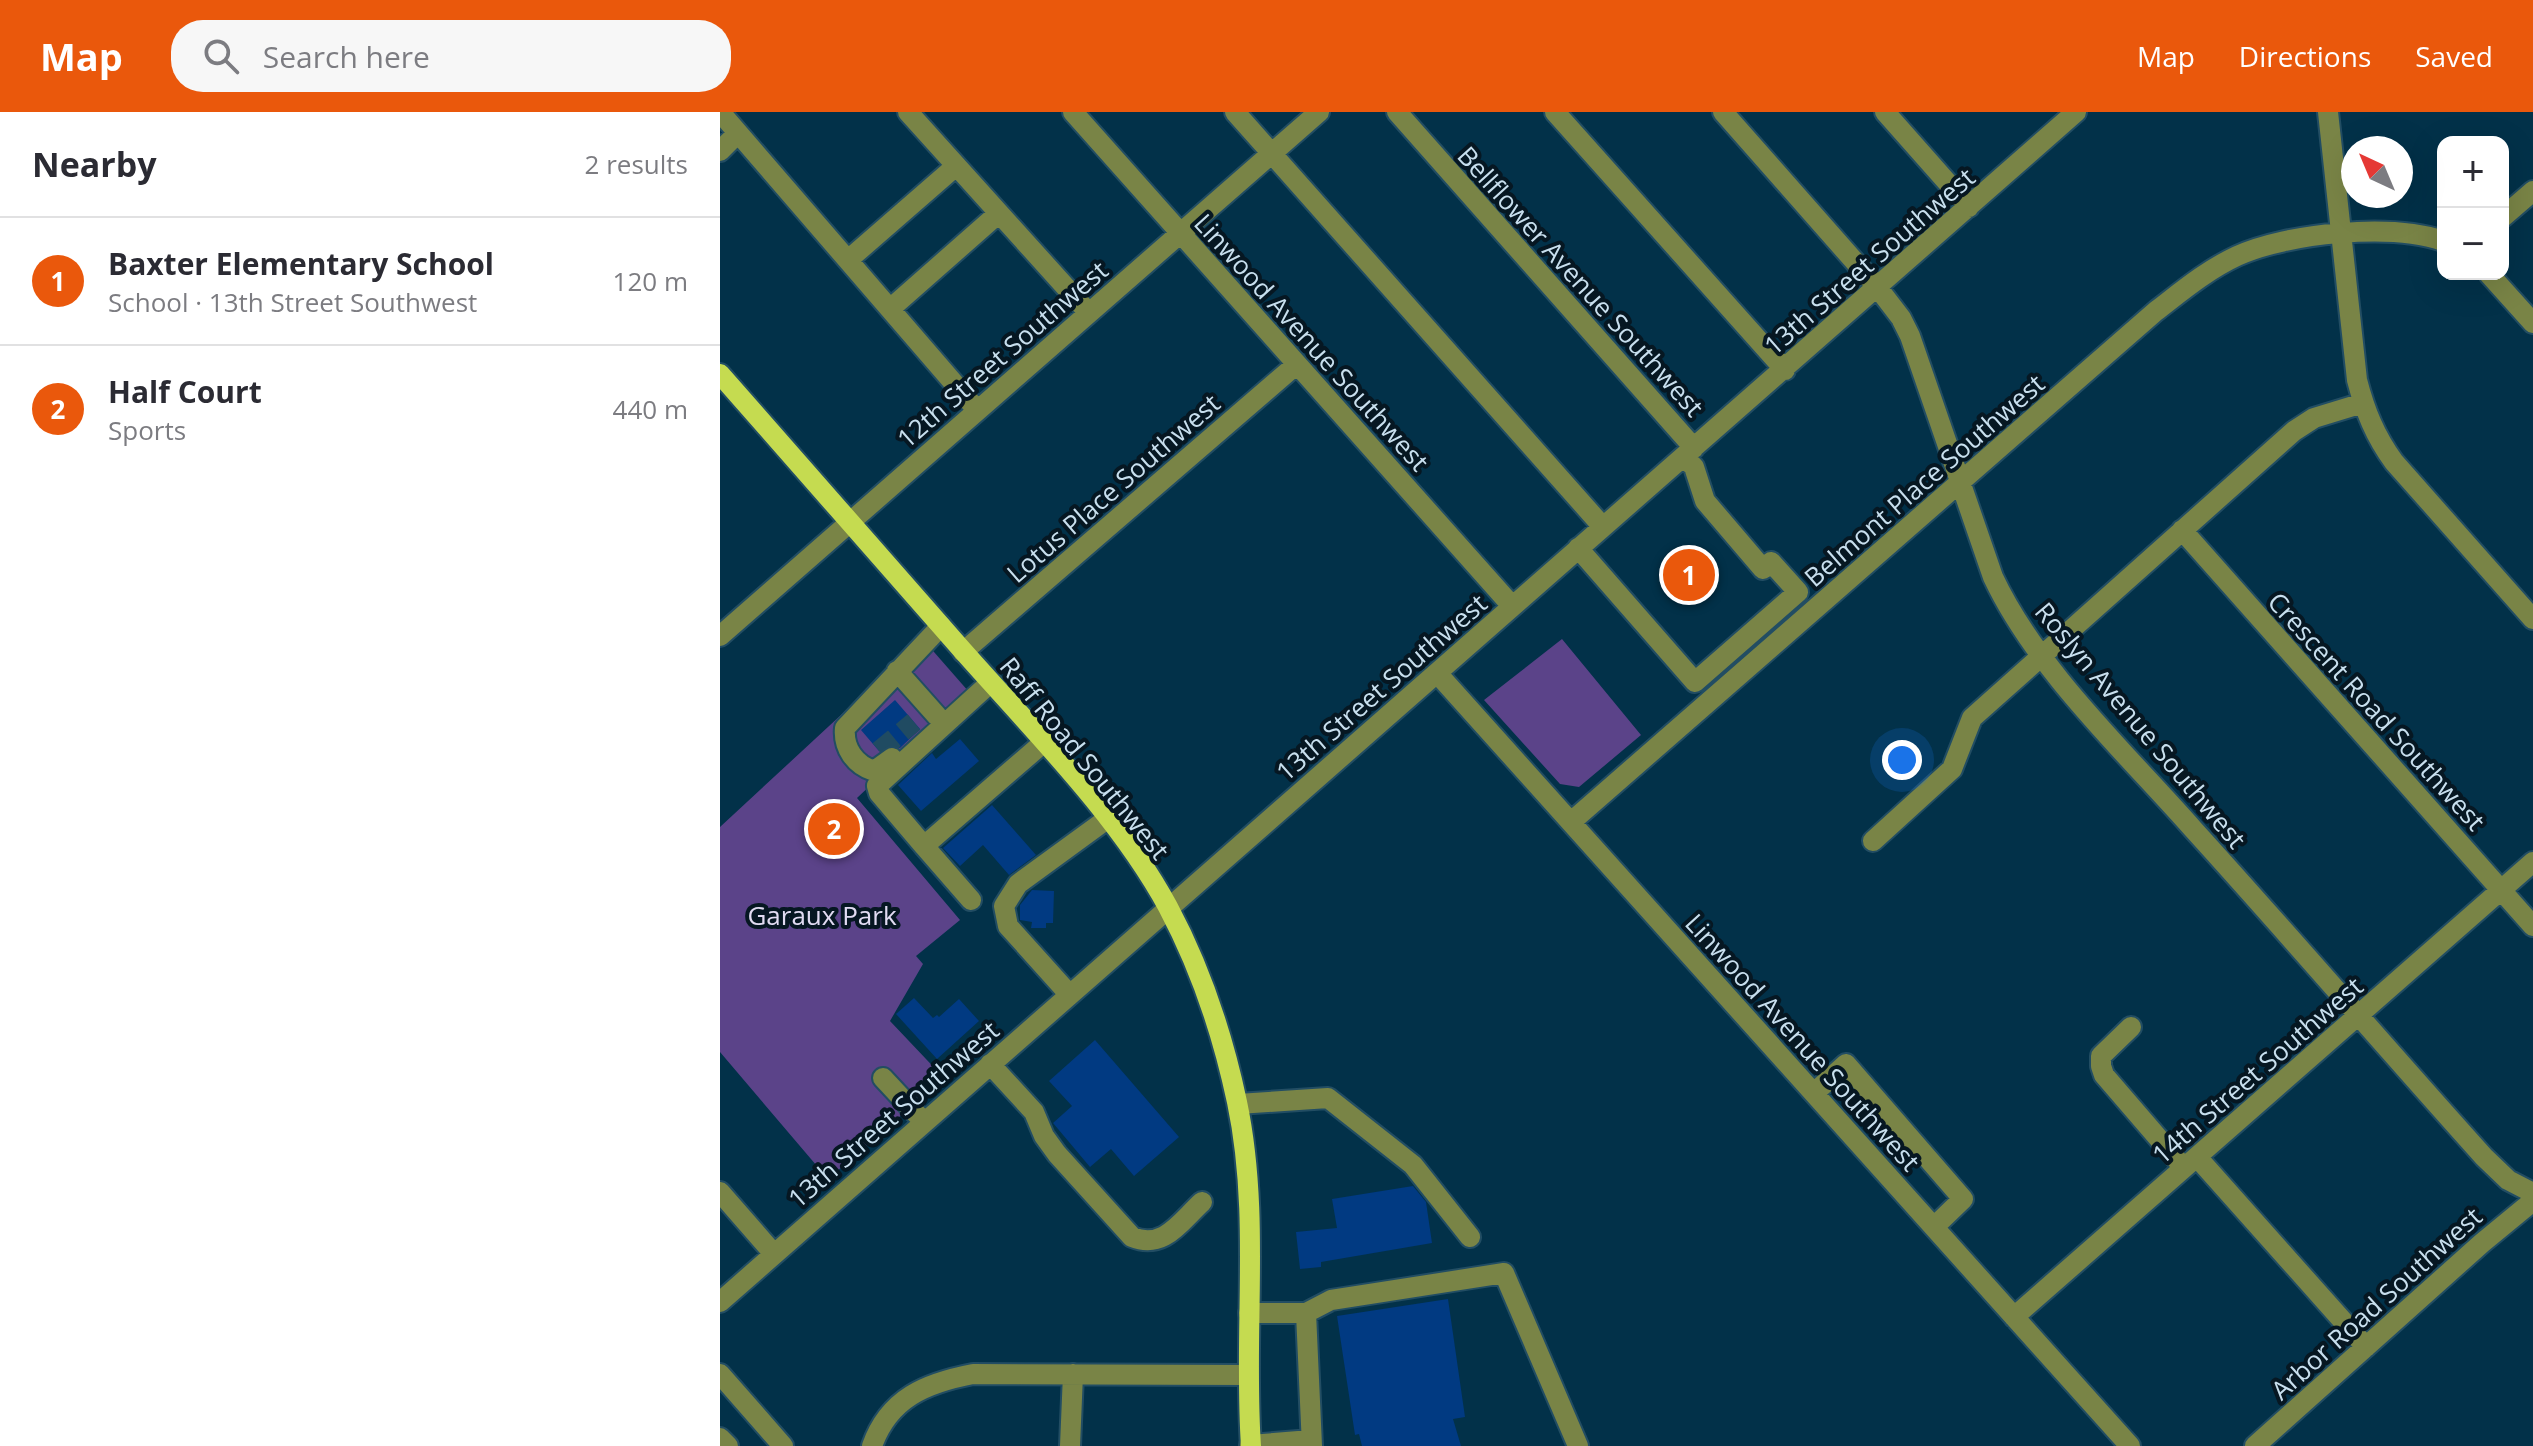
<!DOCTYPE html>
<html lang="en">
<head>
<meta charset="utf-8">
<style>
	body { margin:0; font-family:"Open Sans",sans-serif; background:#f7f7f7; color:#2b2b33 }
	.controls { position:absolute; right:24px; top:24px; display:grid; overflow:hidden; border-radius:16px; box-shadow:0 8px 32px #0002 }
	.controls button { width:72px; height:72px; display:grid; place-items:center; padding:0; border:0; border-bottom:2px solid #e1e1e2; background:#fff; color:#2b2b33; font:40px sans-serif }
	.compass { position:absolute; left:1621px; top:24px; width:72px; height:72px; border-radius:50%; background:#fff; box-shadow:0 8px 32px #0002; rotate:316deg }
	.you { position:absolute; left:1182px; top:648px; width:28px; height:28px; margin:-20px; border:6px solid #fff; border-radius:50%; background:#1a73e8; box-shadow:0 0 0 12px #1a73e833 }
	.badge { display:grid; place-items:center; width:52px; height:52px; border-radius:50%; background:#ea580c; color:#fff; font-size:26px; font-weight:700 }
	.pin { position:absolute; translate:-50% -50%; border:4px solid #fff; box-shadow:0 2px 8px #0006 }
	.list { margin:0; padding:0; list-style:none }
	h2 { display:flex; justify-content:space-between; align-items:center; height:104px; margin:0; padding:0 32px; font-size:34px }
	h2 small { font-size:26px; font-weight:400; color:#7c7c81 }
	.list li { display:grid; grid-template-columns:52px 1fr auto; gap:24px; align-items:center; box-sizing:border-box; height:128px; padding:0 32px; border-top:2px solid #e1e1e2 }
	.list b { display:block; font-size:30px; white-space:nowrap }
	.list p { margin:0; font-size:26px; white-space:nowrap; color:#7c7c81 }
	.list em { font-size:26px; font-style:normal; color:#7c7c81 }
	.icon { flex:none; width:44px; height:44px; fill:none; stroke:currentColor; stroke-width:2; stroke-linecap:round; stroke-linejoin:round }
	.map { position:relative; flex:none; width:1813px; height:1334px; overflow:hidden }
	header { display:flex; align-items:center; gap:48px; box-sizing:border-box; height:112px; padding:0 40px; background:#ea580c; color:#fff }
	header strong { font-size:38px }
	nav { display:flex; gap:44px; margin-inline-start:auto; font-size:28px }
	.search { width:560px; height:72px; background:#f7f7f7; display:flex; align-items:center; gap:20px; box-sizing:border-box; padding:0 28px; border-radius:32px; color:#7c7c81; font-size:30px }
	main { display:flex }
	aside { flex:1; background:#fff }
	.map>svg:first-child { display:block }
	.green { fill:#5b4389 }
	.building { fill:#013a82 }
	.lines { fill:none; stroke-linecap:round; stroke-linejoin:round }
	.minor-tunnel { stroke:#204b62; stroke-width:20; stroke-dasharray:20 10; stroke-linecap:butt }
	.minor-casing { stroke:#224d63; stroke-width:24 }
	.major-casing { stroke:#224d63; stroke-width:24 }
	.minor { stroke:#798446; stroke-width:20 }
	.major { stroke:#c5db50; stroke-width:20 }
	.labels { text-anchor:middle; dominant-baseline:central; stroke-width:8; stroke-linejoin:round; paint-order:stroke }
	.street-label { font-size:26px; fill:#c8dfee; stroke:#061722 }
	.park-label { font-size:26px; fill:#e1dbf2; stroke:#061722 }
</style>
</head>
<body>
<header>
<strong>Map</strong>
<div class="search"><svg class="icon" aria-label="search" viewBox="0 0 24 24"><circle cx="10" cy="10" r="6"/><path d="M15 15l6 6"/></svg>Search here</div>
<nav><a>Map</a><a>Directions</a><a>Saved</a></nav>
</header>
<main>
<aside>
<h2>Nearby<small>2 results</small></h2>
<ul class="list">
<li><span class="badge">1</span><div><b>Baxter Elementary School</b><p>School · 13th Street Southwest</p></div><em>120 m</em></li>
<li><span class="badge">2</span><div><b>Half Court</b><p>Sports</p></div><em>440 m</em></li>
</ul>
</aside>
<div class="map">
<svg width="1813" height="1334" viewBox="0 0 1813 1334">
	<rect width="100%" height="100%" fill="#023149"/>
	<path class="green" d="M200,524L249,580L137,686L240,808L196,844L203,852L170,909L224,966L108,1067L0,940V715L176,552Z
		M842,527L921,623L859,675L840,672L764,588Z"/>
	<path class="building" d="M175,588L200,617L180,636L170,633L159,639L141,618Z
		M240,627L259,649L201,699L178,673L212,641L216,647Z
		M272,693L316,743L289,763L263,733L240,754L223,736Z
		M312,778L334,779L333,811H326V816H311L312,810L300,808V793Z
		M194,886L213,906L217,903L219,905L239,887L259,909L217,947L176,902Z
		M375,928L459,1025L414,1064L391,1037L370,1055L333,1011L352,994L329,969Z
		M693,1074L706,1090L712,1131L601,1150V1155L580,1157L576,1120L617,1116L612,1087Z
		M728,1187L745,1305L733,1307L741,1334H642L639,1322L635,1323L617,1204Z"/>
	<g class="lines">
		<path class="minor-tunnel" d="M159,639L194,610"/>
		<g class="minor-casing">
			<path id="minor" d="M0,0L257,298
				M188,0L369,201
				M353,0L792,494
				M515,0L883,415
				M677,0L974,336
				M835,0L1065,258
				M1003,0L1158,176L1181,206L1190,224L1273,465C1316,557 1406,641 1473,717C1571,825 1666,936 1764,1045L1788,1068L1813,1081
				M1165,0L1249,95
				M1608,0L1637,268C1645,299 1655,324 1674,350L1813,507
				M0,39L18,21
				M1783,105L1813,79
				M128,148L236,54
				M1769,162L1813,211
				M170,197L279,101
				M1462,418L1813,814
				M858,436L975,570L1078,480L1051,450L1043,457L985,389L974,355L964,345
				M0,524L599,0
				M243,540L577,252
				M177,559L217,604
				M717,561L1410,1334
				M270,571L157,674L159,681L204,734L323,631
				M172,646L154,659C135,653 123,636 125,616L221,514
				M851,710L1436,199C1462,179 1487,158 1517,144C1567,121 1671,111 1723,129
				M1153,729L1232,657L1252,606L1574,319L1594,306L1643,291
				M204,734L251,788
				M349,882L288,814L284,794L298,772L387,707
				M1411,915L1381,944V954L1384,963L1464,1056
				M270,952L314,1000L324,1024L337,1042L412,1125C444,1138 460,1110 482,1090
				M163,966L204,1010
				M1094,981L1126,952L1243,1087L1214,1115
				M518,992L608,986L693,1053L750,1125
				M1477,1045L1646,1235
				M0,1080L54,1142
				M0,1190L1356,0
				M529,1201H586L592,1334
				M586,1201L611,1188L784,1161L858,1334
				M1294,1205L1813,750
				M0,1262L63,1334
				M0,1326L8,1334
				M530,1333L591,1328
				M152,1334C169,1286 206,1271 253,1262L528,1263
				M350,1334L353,1262
				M1535,1334L1762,1131L1813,1089"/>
		</g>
		<g class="major-casing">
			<path id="major" d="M0,262C79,352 157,441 236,531C306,611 398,702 448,795C480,855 503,924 517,990C541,1104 523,1219 531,1334"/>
		</g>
		<use href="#minor" class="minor"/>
		<use href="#major" class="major"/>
	</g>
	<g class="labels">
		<g class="street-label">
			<text transform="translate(1149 149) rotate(-41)">13th Street Southwest</text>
			<text transform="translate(861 169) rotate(48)">Bellflower Avenue Southwest</text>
			<text transform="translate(592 230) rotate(48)">Linwood Avenue Southwest</text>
			<text transform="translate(282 242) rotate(-41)">12th Street Southwest</text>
			<text transform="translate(1204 368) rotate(-41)">Belmont Place Southwest</text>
			<text transform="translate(393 376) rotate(-41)">Lotus Place Southwest</text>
			<text transform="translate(661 575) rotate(-41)">13th Street Southwest</text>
			<text transform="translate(1657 599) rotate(48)">Crescent Road Southwest</text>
			<text transform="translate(1421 613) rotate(50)">Roslyn Avenue Southwest</text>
			<text transform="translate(365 646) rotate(51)">Raff Road Southwest</text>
			<text transform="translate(1083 930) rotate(48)">Linwood Avenue Southwest</text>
			<text transform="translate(1537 958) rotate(-41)">14th Street Southwest</text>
			<text transform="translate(173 1002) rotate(-41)">13th Street Southwest</text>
			<text transform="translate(1656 1191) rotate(-42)">Arbor Road Southwest</text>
		</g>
		<g class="park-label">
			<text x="102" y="803">Garaux Park</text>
		</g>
	</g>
</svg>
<div class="controls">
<button>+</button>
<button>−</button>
</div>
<svg class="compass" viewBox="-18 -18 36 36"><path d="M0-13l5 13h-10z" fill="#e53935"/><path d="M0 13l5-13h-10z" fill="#7c7c81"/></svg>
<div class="you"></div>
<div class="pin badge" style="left:969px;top:463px">1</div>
<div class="pin badge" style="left:114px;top:717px">2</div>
</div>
</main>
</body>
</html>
